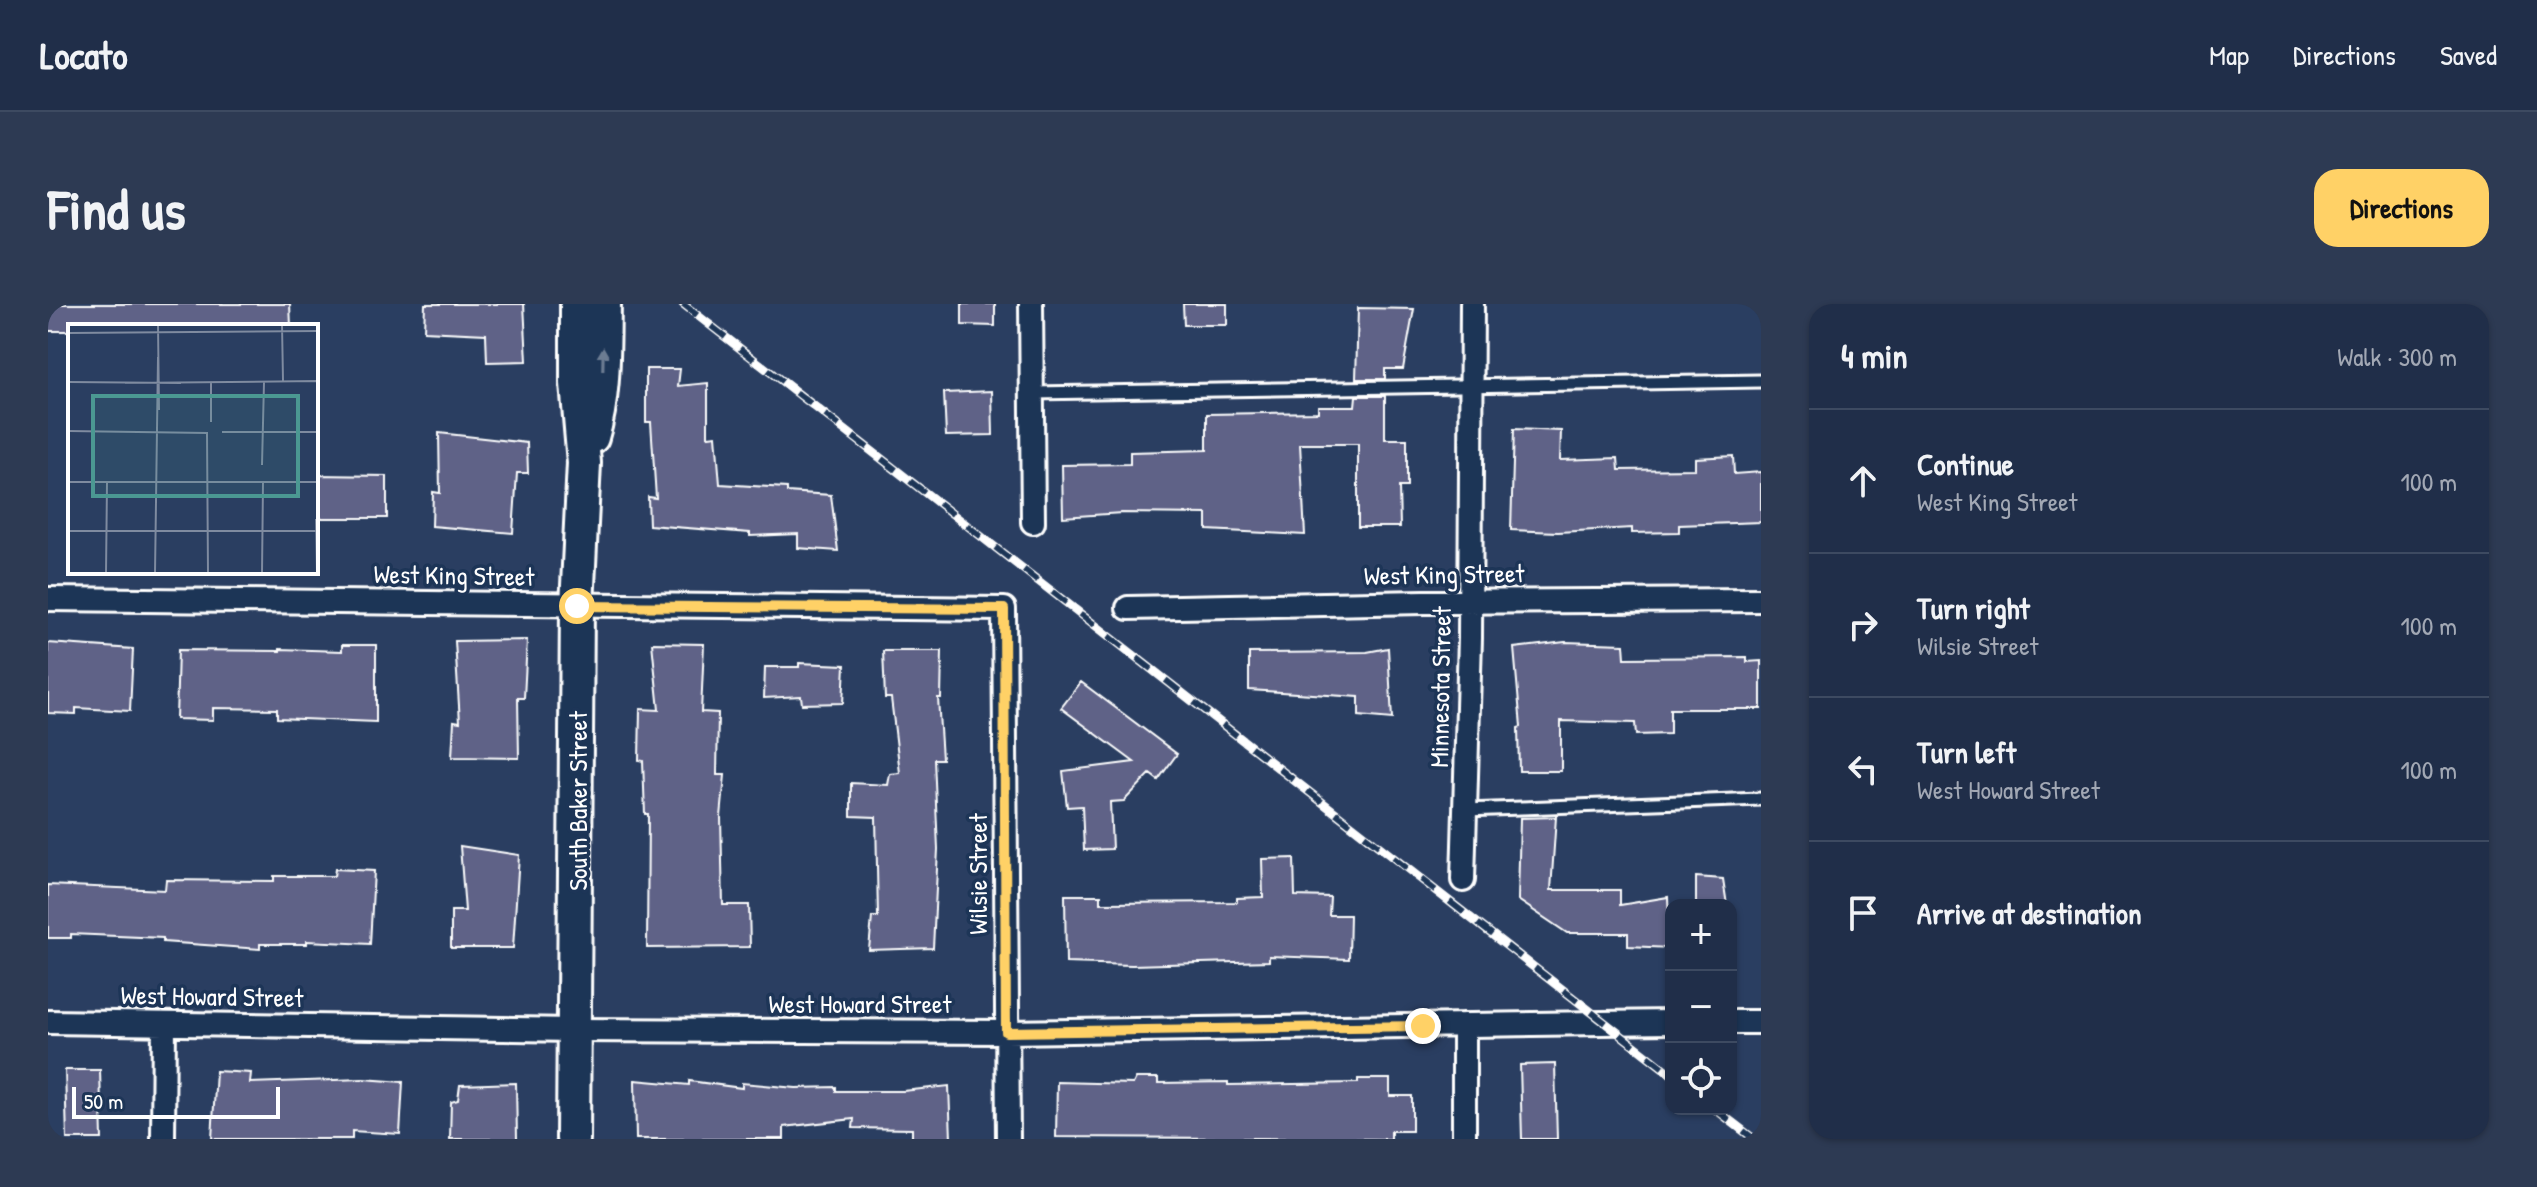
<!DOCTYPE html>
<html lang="en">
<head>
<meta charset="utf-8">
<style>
	body { margin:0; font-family:"Patrick Hand",sans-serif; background:#2d3a53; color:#f1f3f6 }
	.controls { position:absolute; right:24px; bottom:24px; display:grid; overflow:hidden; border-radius:16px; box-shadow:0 2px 6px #0004 }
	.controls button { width:72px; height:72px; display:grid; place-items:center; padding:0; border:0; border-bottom:2px solid #3d4a61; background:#202e49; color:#f1f3f6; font:40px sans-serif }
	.scale { position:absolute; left:24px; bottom:20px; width:208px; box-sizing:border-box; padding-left:8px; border:4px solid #fff; border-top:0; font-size:22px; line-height:28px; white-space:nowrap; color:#fff; -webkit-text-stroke:6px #1d3557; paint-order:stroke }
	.stop { position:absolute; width:24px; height:24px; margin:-18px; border:6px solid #ffd166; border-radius:50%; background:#fff }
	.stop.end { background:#ffd166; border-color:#fff; box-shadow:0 2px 8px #0008 }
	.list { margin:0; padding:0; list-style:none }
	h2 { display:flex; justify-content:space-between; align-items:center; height:104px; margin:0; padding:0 32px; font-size:34px }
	h2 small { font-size:26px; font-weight:400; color:#a2a8b4 }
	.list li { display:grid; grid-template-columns:52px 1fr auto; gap:24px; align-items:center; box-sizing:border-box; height:144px; padding:0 32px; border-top:2px solid #3d4a61 }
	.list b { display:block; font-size:30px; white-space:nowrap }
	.list p { margin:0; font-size:26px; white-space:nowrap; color:#a2a8b4 }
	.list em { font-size:26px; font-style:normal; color:#a2a8b4 }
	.icon { flex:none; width:44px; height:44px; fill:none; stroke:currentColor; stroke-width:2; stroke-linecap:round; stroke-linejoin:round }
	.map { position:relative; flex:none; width:1713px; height:835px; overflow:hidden; border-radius:24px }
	header { display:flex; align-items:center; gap:48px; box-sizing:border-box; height:112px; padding:0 40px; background:#202e49; border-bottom:2px solid #3d4a61 }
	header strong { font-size:38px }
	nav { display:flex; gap:44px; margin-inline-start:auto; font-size:28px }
	.intro { display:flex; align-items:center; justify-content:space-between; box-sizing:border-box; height:192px; padding:0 48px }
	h1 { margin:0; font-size:56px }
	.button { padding:20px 36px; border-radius:24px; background:#ffd166; color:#111; font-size:28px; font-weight:700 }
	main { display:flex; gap:48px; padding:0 48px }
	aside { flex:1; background:#202e49; border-radius:24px; box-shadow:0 2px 6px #0004 }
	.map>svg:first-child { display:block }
	.building { fill:#5e6287; stroke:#fff; stroke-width:2 }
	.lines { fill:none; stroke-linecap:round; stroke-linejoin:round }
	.lane-casing { stroke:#fff; stroke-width:17 }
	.street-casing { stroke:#fff; stroke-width:28 }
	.secondary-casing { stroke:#fff; stroke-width:38 }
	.lane { stroke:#1d3557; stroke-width:11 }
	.street { stroke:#1d3557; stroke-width:22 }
	.secondary { stroke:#1d3557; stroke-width:32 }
	.rail-casing { stroke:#fff; stroke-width:9 }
	.rail { stroke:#1d3557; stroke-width:6; stroke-dasharray:18; stroke-linecap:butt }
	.oneway { fill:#6c7c92 }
	.route { stroke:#ffd166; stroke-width:10 }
	.labels { text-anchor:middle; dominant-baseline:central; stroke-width:7; stroke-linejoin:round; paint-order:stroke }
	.street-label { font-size:26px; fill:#fff; stroke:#1d3557 }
	.inset-road { fill:none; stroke:#7f8ba0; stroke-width:2 }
	.view { fill:#4b9892; fill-opacity:0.15; stroke:#4b9892; stroke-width:4 }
	.inset-edge { fill:none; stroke:#fff; stroke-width:4 }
</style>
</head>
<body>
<header>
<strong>Locato</strong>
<nav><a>Map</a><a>Directions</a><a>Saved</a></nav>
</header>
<div class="intro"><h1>Find us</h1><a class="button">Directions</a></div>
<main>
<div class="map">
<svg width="1713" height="835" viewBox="0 0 1713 835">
	<rect width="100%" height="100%" fill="#2a3e61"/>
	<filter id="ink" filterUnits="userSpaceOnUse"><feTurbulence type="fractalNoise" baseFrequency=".0125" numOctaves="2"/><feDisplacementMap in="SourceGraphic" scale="16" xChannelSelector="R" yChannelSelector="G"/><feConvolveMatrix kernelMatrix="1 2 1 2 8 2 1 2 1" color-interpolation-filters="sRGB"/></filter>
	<g filter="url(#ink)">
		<path class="building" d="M0,0H242L243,22H22V27H0Z
			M377,0H476L479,57L439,58L438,30L376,27Z
			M914,0H947V22L914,21Z
			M1135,0H1179V21H1136Z
			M1310,4L1366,5L1355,65H1337V75H1308Z
			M598,65H632L630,82L660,79V132L668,131L672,180L739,184V188L783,191L790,247L750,244V230L702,232V229L601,221L600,193L608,194L603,118H598Z
			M944,87L945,131L898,132L896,89Z
			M1308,92H1337V135H1359V183H1351L1352,223H1310V140H1252L1257,231L1159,226V210L1074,209L1015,213L1014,161L1082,160V148L1159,146V110L1270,108V102H1307Z
			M1466,125L1513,127L1512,156L1570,154L1571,166L1647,165V154L1685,152L1686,170L1713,168V218L1631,221V228L1584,229V224L1510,228L1463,226Z
			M391,129L479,139L480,169H469L465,229L384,222L385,188L392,189Z
			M268,171L339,172V214H268Z
			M479,336L476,394H470L471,454L404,453L406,417L412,418L407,337Z
			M1517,338L1576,340L1577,354L1699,353V358L1713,357V405H1622V430L1588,431L1587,419L1513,417V467H1471L1470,424L1473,423L1466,344Z
			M0,339L85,345L82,407L28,404V410L0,409Z
			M604,339L656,340L653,408L670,409L669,471H677L673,513L675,601H701L702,643L599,644L600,510H597L595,457L591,456L592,405L611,406Z
			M294,341H328V418L229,414V405L165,404V416L128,415L130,346L232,347V345L294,347Z
			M1340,344L1344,415L1311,412V393L1201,386V349L1319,348Z
			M835,347H894L893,394H890L894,455H886L890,545L885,644L821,646L824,613H830L828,513L803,512V479L840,481L842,470L852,469L843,394H837Z
			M751,359L797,361L795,399L754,400L753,392L716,394L717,363H751Z
			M1033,378L1129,450L1110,476L1102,470L1076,497L1062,498L1064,545L1036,546L1034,502L1019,503L1015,467L1086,458L1013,404Z
			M1508,513L1503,586H1572V601L1620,593L1622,644L1580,642V629H1519L1470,596L1472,514Z
			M412,542L471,551L465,644H403V607H417Z
			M1246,554L1247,592L1282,593L1281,611H1302L1301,655L1221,652V657L1084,661L1018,659L1017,591H1053V599L1189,598V594L1215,593L1214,555Z
			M287,565L326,567L322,640L259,637V640H212V645L115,638V634L23,630V634H0V581L117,586L118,576L226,577V572H286Z
			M1648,573L1675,575L1679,601H1648Z
			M1507,760L1509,835H1474L1472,761Z
			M17,766H52L54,835H19Z
			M168,767L203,769L202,779L315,775L355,778L352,830L304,827V835H164Z
			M1088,774H1110V779L1180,778V781L1310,779V775H1342V792H1364V827H1343V835L1008,833L1009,778L1085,780Z
			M587,776L641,781V777L694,784V779L748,784L788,783V787H855L901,782L903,835H864V825L805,824L806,815L736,823V835H588Z
			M468,779L469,835H402L403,798L410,796L412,781Z"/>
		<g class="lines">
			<g class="lane-casing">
				<path id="lane" d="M984,89L1713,77
					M1417,506L1713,495"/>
			</g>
			<g class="street-casing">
				<path id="street" d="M983,0L985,218
					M0,295L956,305L960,835
					M1080,304L1376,298L1713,296
					M1415,576L1422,334L1424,0
					M0,718L525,726L958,728L1623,718
					M1683,718H1713
					M115,835L116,720
					M1416,835V721"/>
			</g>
			<g class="secondary-casing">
				<path id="secondary" d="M544,133C557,90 555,44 556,0
					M525,835L529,302L536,159L529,79V0"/>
			</g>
			<use href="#lane" class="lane"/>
			<use href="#street" class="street"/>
			<use href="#secondary" class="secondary"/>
			<g class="rail-casing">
				<path id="rail" d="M635,0L1623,770
					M1667,805L1706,835"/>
			</g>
			<use href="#rail" class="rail"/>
		</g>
		<defs><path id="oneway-solid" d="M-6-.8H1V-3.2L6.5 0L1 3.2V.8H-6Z" transform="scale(2)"/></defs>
		<use class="oneway" href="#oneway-solid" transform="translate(555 55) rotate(-89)"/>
	</g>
	<g class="lines" filter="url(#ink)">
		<path class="route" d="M529,302L956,305L958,728L1375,722"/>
	</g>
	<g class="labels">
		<g class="street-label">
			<text transform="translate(1396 270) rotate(-1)">West King Street</text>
			<text transform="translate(406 271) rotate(1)">West King Street</text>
			<text transform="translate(1392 383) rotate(-89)">Minnesota Street</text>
			<text transform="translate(529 497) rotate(-90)">South Baker Street</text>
			<text transform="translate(929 570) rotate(-90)">Wilsie Street</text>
			<text transform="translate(164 692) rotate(1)">West Howard Street</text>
			<text x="812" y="699">West Howard Street</text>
		</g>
	</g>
	<g transform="translate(20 20)">
		<rect width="250" height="250" fill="#2a3e61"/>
		<path class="inset-road" d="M90,0L91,86M214,0L215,57M0,9L250,7M0,58L113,59M57,59L250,57M143,59V98M0,107L139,109L140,250M154,108H250M194,141L196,58M0,158H250M249,183L250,58M248,195L249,250M0,207H249M38,250L39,158M87,250L90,33M194,250L195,158"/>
		<path class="view" d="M25,72H230V172H25Z"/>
		<rect width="250" height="250" class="inset-edge"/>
	</g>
</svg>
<div class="controls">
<button>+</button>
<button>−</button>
<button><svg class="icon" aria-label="locate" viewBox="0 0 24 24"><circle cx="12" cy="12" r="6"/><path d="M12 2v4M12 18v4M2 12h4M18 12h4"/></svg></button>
</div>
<div class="scale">50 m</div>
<div class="stop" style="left:529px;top:302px"></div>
<div class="stop end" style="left:1375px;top:722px"></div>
</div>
<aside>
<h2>4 min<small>Walk · 300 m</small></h2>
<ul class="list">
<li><svg class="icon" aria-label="ahead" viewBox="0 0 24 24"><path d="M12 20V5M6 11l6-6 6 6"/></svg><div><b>Continue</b><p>West King Street</p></div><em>100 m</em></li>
<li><svg class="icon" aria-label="right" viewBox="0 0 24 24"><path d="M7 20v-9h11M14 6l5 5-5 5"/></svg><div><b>Turn right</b><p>Wilsie Street</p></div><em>100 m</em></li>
<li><svg class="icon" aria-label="left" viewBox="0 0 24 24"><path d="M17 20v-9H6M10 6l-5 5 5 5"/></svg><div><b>Turn left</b><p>West Howard Street</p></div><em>100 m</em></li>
<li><svg class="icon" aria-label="arrive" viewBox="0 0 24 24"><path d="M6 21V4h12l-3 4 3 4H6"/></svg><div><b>Arrive at destination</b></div></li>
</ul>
</aside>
</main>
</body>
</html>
